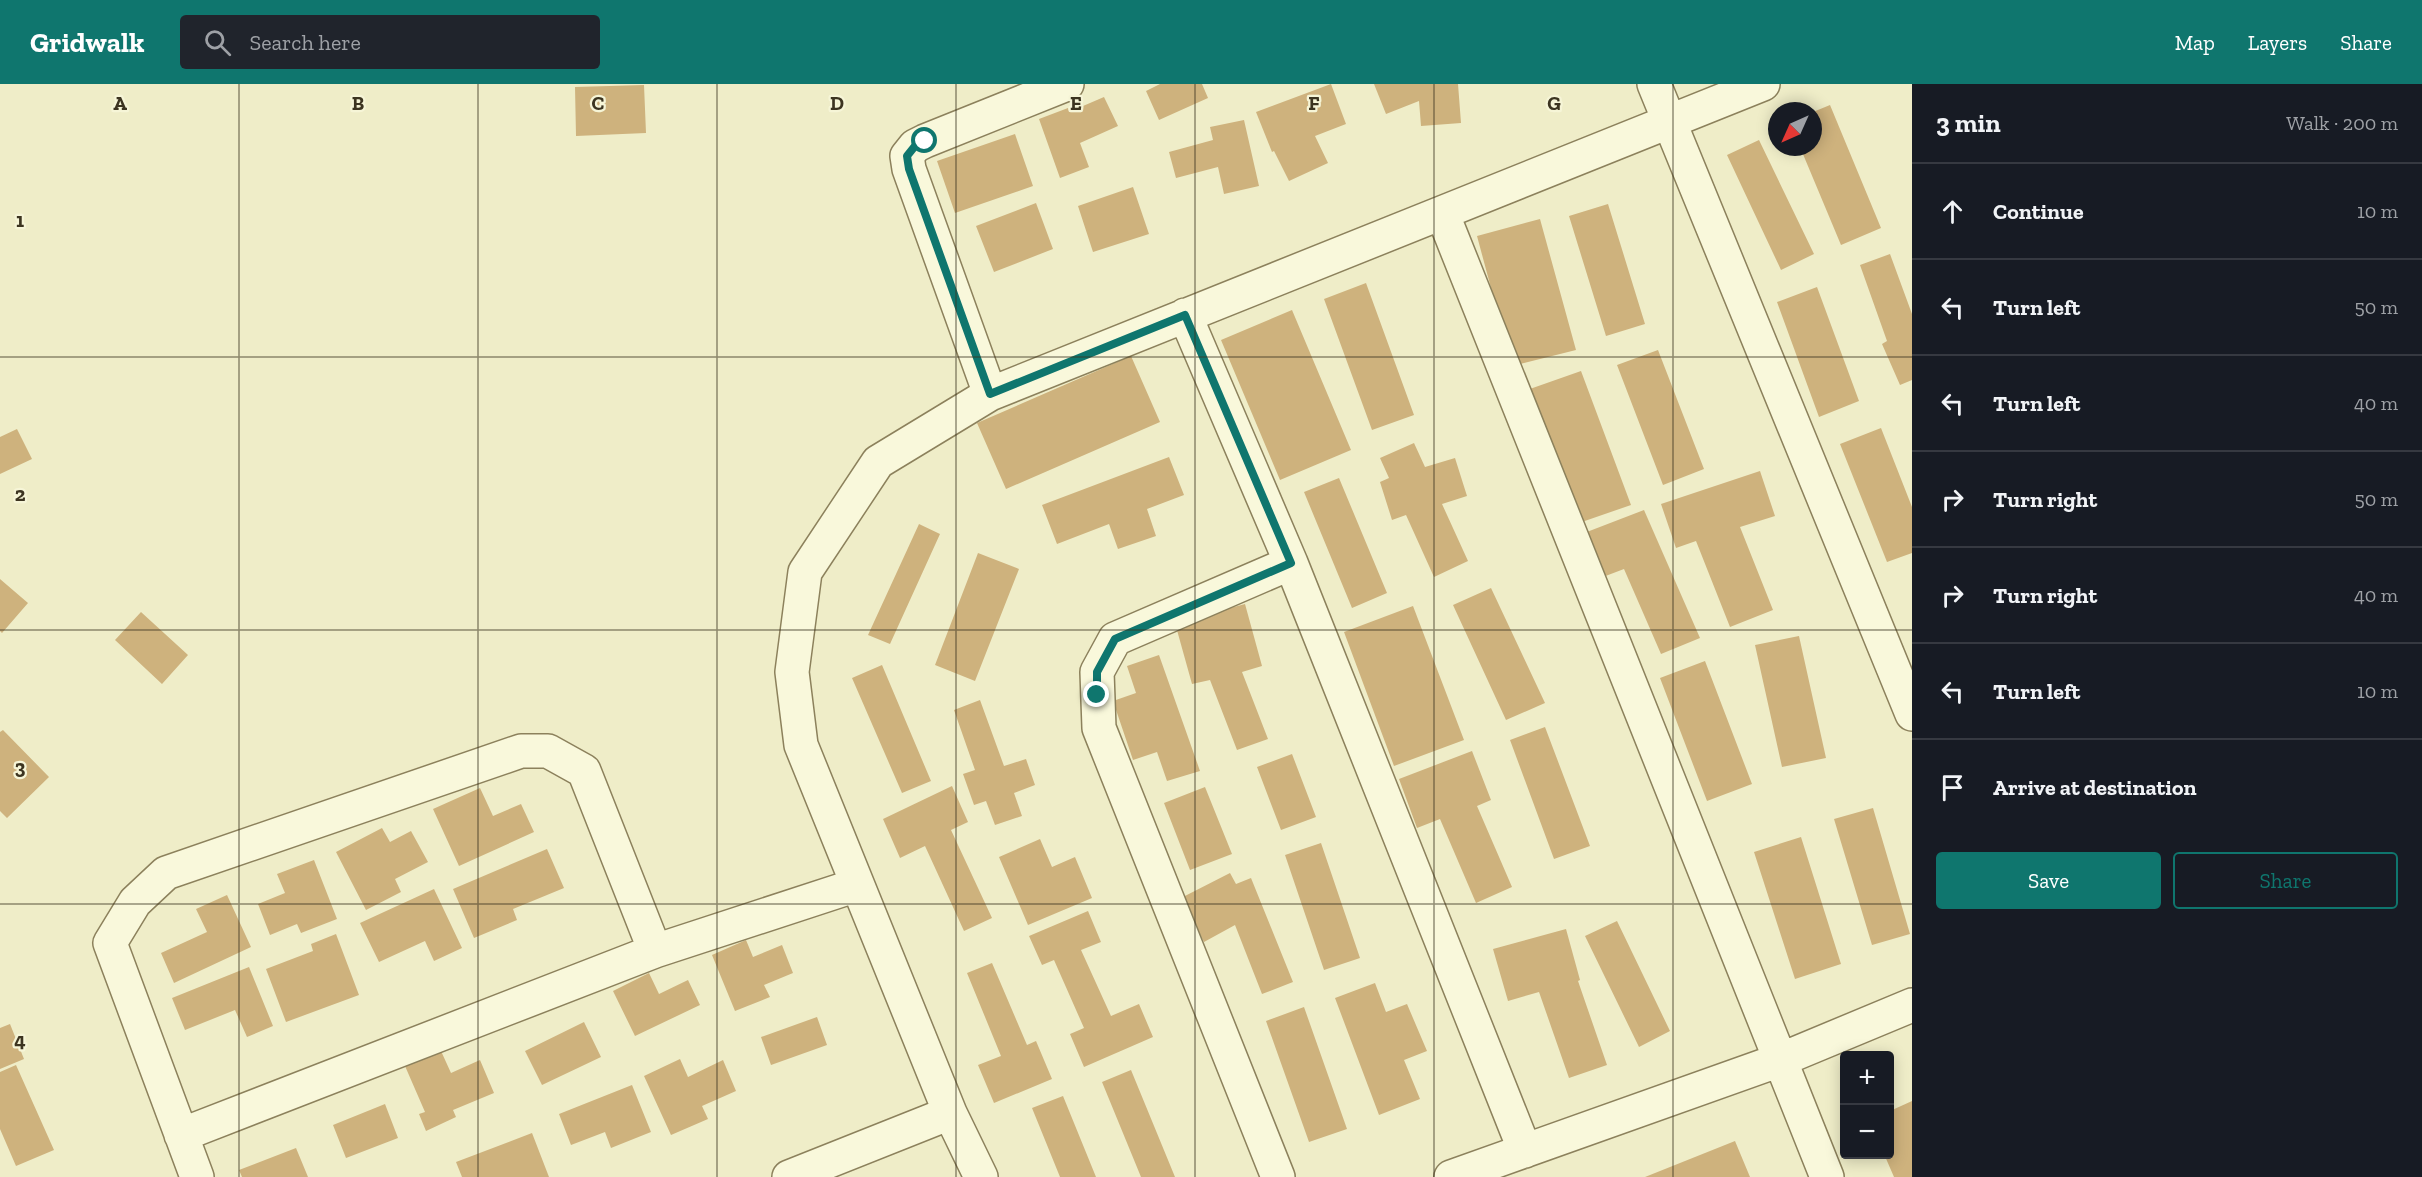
<!DOCTYPE html>
<html lang="en">
<head>
<meta charset="utf-8">
<style>
	body { margin:0; font-family:"Zilla Slab",serif; background:#20242c; color:#f1f3f6 }
	.controls { position:absolute; right:18px; bottom:18px; display:grid; overflow:hidden; border-radius:6px; box-shadow:0 3px 15px #0003 }
	.controls button { width:54px; height:54px; display:grid; place-items:center; padding:0; border:0; border-bottom:2px solid #363941; background:#171b24; color:#f1f3f6; font:30px sans-serif }
	.compass { position:absolute; left:1768px; top:18px; width:54px; height:54px; border-radius:50%; background:#171b24; box-shadow:0 3px 15px #0003; rotate:225deg }
	.stop { position:absolute; width:18px; height:18px; margin:-14px; border:4px solid #0f766e; border-radius:50%; background:#fff }
	.stop.end { background:#0f766e; border-color:#fff; box-shadow:0 2px 6px #0008 }
	.list { margin:0; padding:0; list-style:none }
	h2 { display:flex; justify-content:space-between; align-items:center; height:78px; margin:0; padding:0 24px; font-size:26px }
	h2 small { font-size:20px; font-weight:400; color:#9ea1a6 }
	.list li { display:grid; grid-template-columns:39px 1fr auto; gap:18px; align-items:center; box-sizing:border-box; height:96px; padding:0 24px; border-top:2px solid #363941 }
	.list b { display:block; font-size:22px; white-space:nowrap }
	.list em { font-size:20px; font-style:normal; color:#9ea1a6 }
	.actions { display:flex; gap:12px; padding:18px 24px }
	.actions a { flex:1; padding:14px 0; border:2px solid #0f766e; border-radius:6px; text-align:center; font-size:21px; color:#0f766e }
	.actions .main { background:#0f766e; color:#fff }
	.icon { flex:none; width:33px; height:33px; fill:none; stroke:currentColor; stroke-width:2; stroke-linecap:round; stroke-linejoin:round }
	.map { position:relative; flex:none; width:1912px; height:1093px; overflow:hidden }
	header { display:flex; align-items:center; gap:36px; box-sizing:border-box; height:84px; padding:0 30px; background:#0f766e; color:#fff }
	header strong { font-size:28px }
	nav { display:flex; gap:33px; margin-inline-start:auto; font-size:21px }
	.search { width:420px; height:54px; background:#20242c; display:flex; align-items:center; gap:15px; box-sizing:border-box; padding:0 21px; border-radius:6px; color:#9ea1a6; font-size:22px }
	main { display:flex }
	aside { flex:1; background:#171b24 }
	.map>svg:first-child { display:block }
	.building { fill:#ceb27d }
	.lines { fill:none; stroke-linecap:round; stroke-linejoin:round }
	.minor-casing { stroke:#8c815c; stroke-width:36 }
	.minor { stroke:#f9f8db; stroke-width:33 }
	.route { stroke:#0f766e; stroke-width:8 }
	.grid { fill:none; stroke:#3c3420; stroke-width:1.5; stroke-opacity:0.55 }
	.grid-label { font-size:20px; text-anchor:middle; font-weight:bold; fill:#3c3420; stroke:#f6f5d7; stroke-width:4.5; stroke-linejoin:round; paint-order:stroke }
</style>
</head>
<body>
<header>
<strong>Gridwalk</strong>
<div class="search"><svg class="icon" aria-label="search" viewBox="0 0 24 24"><circle cx="10" cy="10" r="6"/><path d="M15 15l6 6"/></svg>Search here</div>
<nav><a>Map</a><a>Layers</a><a>Share</a></nav>
</header>
<main>
<div class="map">
<svg width="1912" height="1093" viewBox="0 0 1912 1093">
	<rect width="100%" height="100%" fill="#efedc8"/>
	<path class="building" d="M1160,0H1202L1208,14L1159,36L1146,7Z
		M1331,0L1346,40L1315,52L1328,79L1289,97L1274,67L1272,68L1256,28Z
		M1374,0H1458L1461,39L1421,42L1419,17L1386,30Z
		M644,1L646,49L576,52L575,3Z
		M1104,13L1118,42L1080,59L1089,83L1060,94L1039,35L1068,24L1069,28Z
		M1830,21L1881,144L1841,161L1800,63H1813V28Z
		M1244,36L1259,102L1224,110L1218,83L1176,94L1169,68L1213,56L1210,43Z
		M1015,50L1033,102L955,129L937,77Z
		M1759,56L1814,170L1781,186L1727,71Z
		M1133,103L1149,150L1093,168L1078,122Z
		M1036,119L1053,165L994,188L976,142Z
		M1608,120L1645,240L1606,252L1569,132Z
		M1540,135L1576,266L1512,282L1477,152Z
		M1890,170L1912,230V296L1900,301L1882,260L1887,257L1860,181Z
		M1366,199L1414,331L1372,346L1324,215Z
		M1817,203L1859,317L1819,333L1777,218Z
		M1292,226L1351,366L1280,396L1221,256Z
		M1658,266L1704,385L1663,401L1617,281Z
		M1131,272L1160,338L1006,405L977,339Z
		M1581,287L1631,421L1576,440L1527,306Z
		M1881,344L1912,423V469L1887,478L1840,360Z
		M17,345L32,375L0,390V353Z
		M1414,359L1425,383L1455,374L1467,412L1442,420L1468,477L1434,493L1406,431L1392,436L1380,398L1389,394L1380,374Z
		M1169,373L1184,411L1147,425L1156,452L1118,465L1109,440L1057,460L1042,421Z
		M1760,387L1775,432L1740,443L1773,526L1730,543L1696,457L1676,464L1661,420Z
		M1339,394L1387,509L1352,524L1304,408Z
		M1644,426L1700,554L1661,570L1624,485L1595,496L1579,451Z
		M919,440L940,450L890,560L868,551Z
		M978,469L1019,485L975,597L935,581Z
		M0,495L28,519L2,549L0,547Z
		M1491,504L1545,619L1506,636L1453,521Z
		M1245,520L1262,582L1242,588L1268,655L1237,666L1210,596L1192,600L1175,539Z
		M1413,522L1464,656L1394,682L1344,548Z
		M141,528L188,571L162,600L115,556Z
		M1799,552L1826,674L1782,683L1755,561Z
		M1159,571L1200,687L1167,697L1157,668L1133,676L1113,617L1136,609L1127,582Z
		M1705,577L1752,700L1707,717L1660,594Z
		M882,581L931,697L902,709L852,594Z
		M980,616L1004,682L1026,675L1035,701L1014,709L1022,732L995,741L986,717L974,721L963,690L975,686L954,626Z
		M1545,643L1590,762L1554,775L1510,656Z
		M3,646L49,693L7,734L0,727V648Z
		M1472,667L1491,716L1477,722L1512,803L1476,819L1440,735L1417,744L1399,695Z
		M1292,670L1316,733L1281,746L1257,683Z
		M952,702L968,738L951,746L992,834L964,847L925,762L900,774L883,735Z
		M1205,703L1232,770L1190,786L1164,719Z
		M480,704L493,732L521,720L534,748L459,782L433,725Z
		M1873,724L1910,850L1872,861L1834,735Z
		M382,744L390,758L411,747L428,778L395,795L401,808L366,826L336,768Z
		M1801,753L1841,880L1795,895L1754,768Z
		M1040,755L1052,783L1075,773L1092,814L1028,841L999,773Z
		M1321,759L1360,874L1324,886L1285,771Z
		M547,765L564,804L513,825L517,836L474,854L453,805Z
		M314,776L337,835L301,849L297,840L270,851L258,820L285,809L277,790Z
		M1230,789L1236,800L1251,794L1293,898L1262,910L1235,841L1204,858L1181,814Z
		M434,805L462,864L434,877L425,857L379,878L360,839Z
		M227,811L251,863L174,899L161,869L207,848L196,825Z
		M1088,827L1101,858L1081,866L1111,932L1139,920L1153,953L1084,983L1070,950L1084,944L1054,876L1042,881L1029,852Z
		M1617,837L1670,947L1639,963L1585,852Z
		M1566,845L1580,896L1578,897L1607,981L1569,994L1539,908L1508,917L1493,865Z
		M336,850L359,911L286,938L266,885L313,867L311,860Z
		M746,856L753,873L782,861L793,889L764,901L770,913L735,927L712,871Z
		M992,879L1027,961L1036,957L1052,995L994,1019L978,981L1001,972L967,889Z
		M249,883L273,942L247,953L235,926L185,946L172,914Z
		M649,889L659,910L688,896L700,921L635,952L613,907Z
		M1375,899L1386,928L1407,920L1427,967L1404,976L1420,1015L1379,1031L1335,914Z
		M1304,923L1347,1045L1309,1058L1266,937Z
		M817,933L827,961L771,981L761,953Z
		M584,938L601,973L542,1001L525,967Z
		M10,940L24,975L0,985V944Z
		M441,967L451,989L480,976L494,1009L453,1026L456,1033L426,1047L419,1030L425,1028L405,982Z
		M680,975L688,993L723,976L736,1007L702,1022L708,1035L671,1051L644,992Z
		M16,981L54,1066L16,1082L0,1045V988Z
		M1131,986L1175,1093H1141L1102,998Z
		M632,1001L651,1048L611,1064L605,1048L571,1061L559,1030Z
		M1063,1012L1096,1093H1060L1032,1024Z
		M1912,1017V1093H1894L1884,1070H1890V1027Z
		M385,1020L398,1054L346,1074L333,1041Z
		M532,1049L549,1093H462L456,1078Z
		M1735,1057L1750,1093H1645Z
		M296,1064L308,1093H242L239,1086Z"/>
	<g class="lines">
		<g class="minor-casing">
			<path id="minor" d="M1654,0L1912,630
				M1443,131L1827,1093
				M1185,231L1291,479L1525,1067
				M990,310L909,85L907,72L915,62L925,57L1067,0
				M181,1051L655,867L857,801
				M197,1093L110,859L135,818L166,789L521,667H548L584,687L655,867
				M789,1093L950,1029
				M981,1093L950,1029L801,661L792,588L805,488L878,378L990,310L1763,0
				M1278,1093L1099,644L1097,588L1115,555L1291,479
				M1451,1093L1780,976L1912,921"/>
		</g>
		<use href="#minor" class="minor"/>
	</g>
	<g class="lines">
		<path class="route" d="M925,57L915,62L907,72L909,85L990,310L1185,231L1291,479L1115,555L1097,588V611"/>
	</g>
	<path class="grid" d="M239,0V1093M478,0V1093M717,0V1093M956,0V1093M1195,0V1093M1434,0V1093M1673,0V1093M0,273H1912M0,546H1912M0,820H1912"/>
	<g class="grid-label">
		<text x="120" y="26">A</text>
		<text x="358" y="26">B</text>
		<text x="598" y="26">C</text>
		<text x="837" y="26">D</text>
		<text x="1076" y="26">E</text>
		<text x="1314" y="26">F</text>
		<text x="1554" y="26">G</text>
		<text x="20" y="143">1</text>
		<text x="20" y="417">2</text>
		<text x="20" y="690">3</text>
		<text x="20" y="963">4</text>
	</g>
</svg>
<div class="controls">
<button>+</button>
<button>−</button>
</div>
<svg class="compass" viewBox="-18 -18 36 36"><path d="M0-13l5 13h-10z" fill="#e53935"/><path d="M0 13l5-13h-10z" fill="#9ea1a6"/></svg>
<div class="stop" style="left:925px;top:57px"></div>
<div class="stop end" style="left:1097px;top:611px"></div>
</div>
<aside>
<h2>3 min<small>Walk · 200 m</small></h2>
<ul class="list">
<li><svg class="icon" aria-label="ahead" viewBox="0 0 24 24"><path d="M12 20V5M6 11l6-6 6 6"/></svg><div><b>Continue</b></div><em>10 m</em></li>
<li><svg class="icon" aria-label="left" viewBox="0 0 24 24"><path d="M17 20v-9H6M10 6l-5 5 5 5"/></svg><div><b>Turn left</b></div><em>50 m</em></li>
<li><svg class="icon" aria-label="left" viewBox="0 0 24 24"><path d="M17 20v-9H6M10 6l-5 5 5 5"/></svg><div><b>Turn left</b></div><em>40 m</em></li>
<li><svg class="icon" aria-label="right" viewBox="0 0 24 24"><path d="M7 20v-9h11M14 6l5 5-5 5"/></svg><div><b>Turn right</b></div><em>50 m</em></li>
<li><svg class="icon" aria-label="right" viewBox="0 0 24 24"><path d="M7 20v-9h11M14 6l5 5-5 5"/></svg><div><b>Turn right</b></div><em>40 m</em></li>
<li><svg class="icon" aria-label="left" viewBox="0 0 24 24"><path d="M17 20v-9H6M10 6l-5 5 5 5"/></svg><div><b>Turn left</b></div><em>10 m</em></li>
<li><svg class="icon" aria-label="arrive" viewBox="0 0 24 24"><path d="M6 21V4h12l-3 4 3 4H6"/></svg><div><b>Arrive at destination</b></div></li>
</ul>
<div class="actions"><a class="main">Save</a><a>Share</a></div>
</aside>
</main>
</body>
</html>
